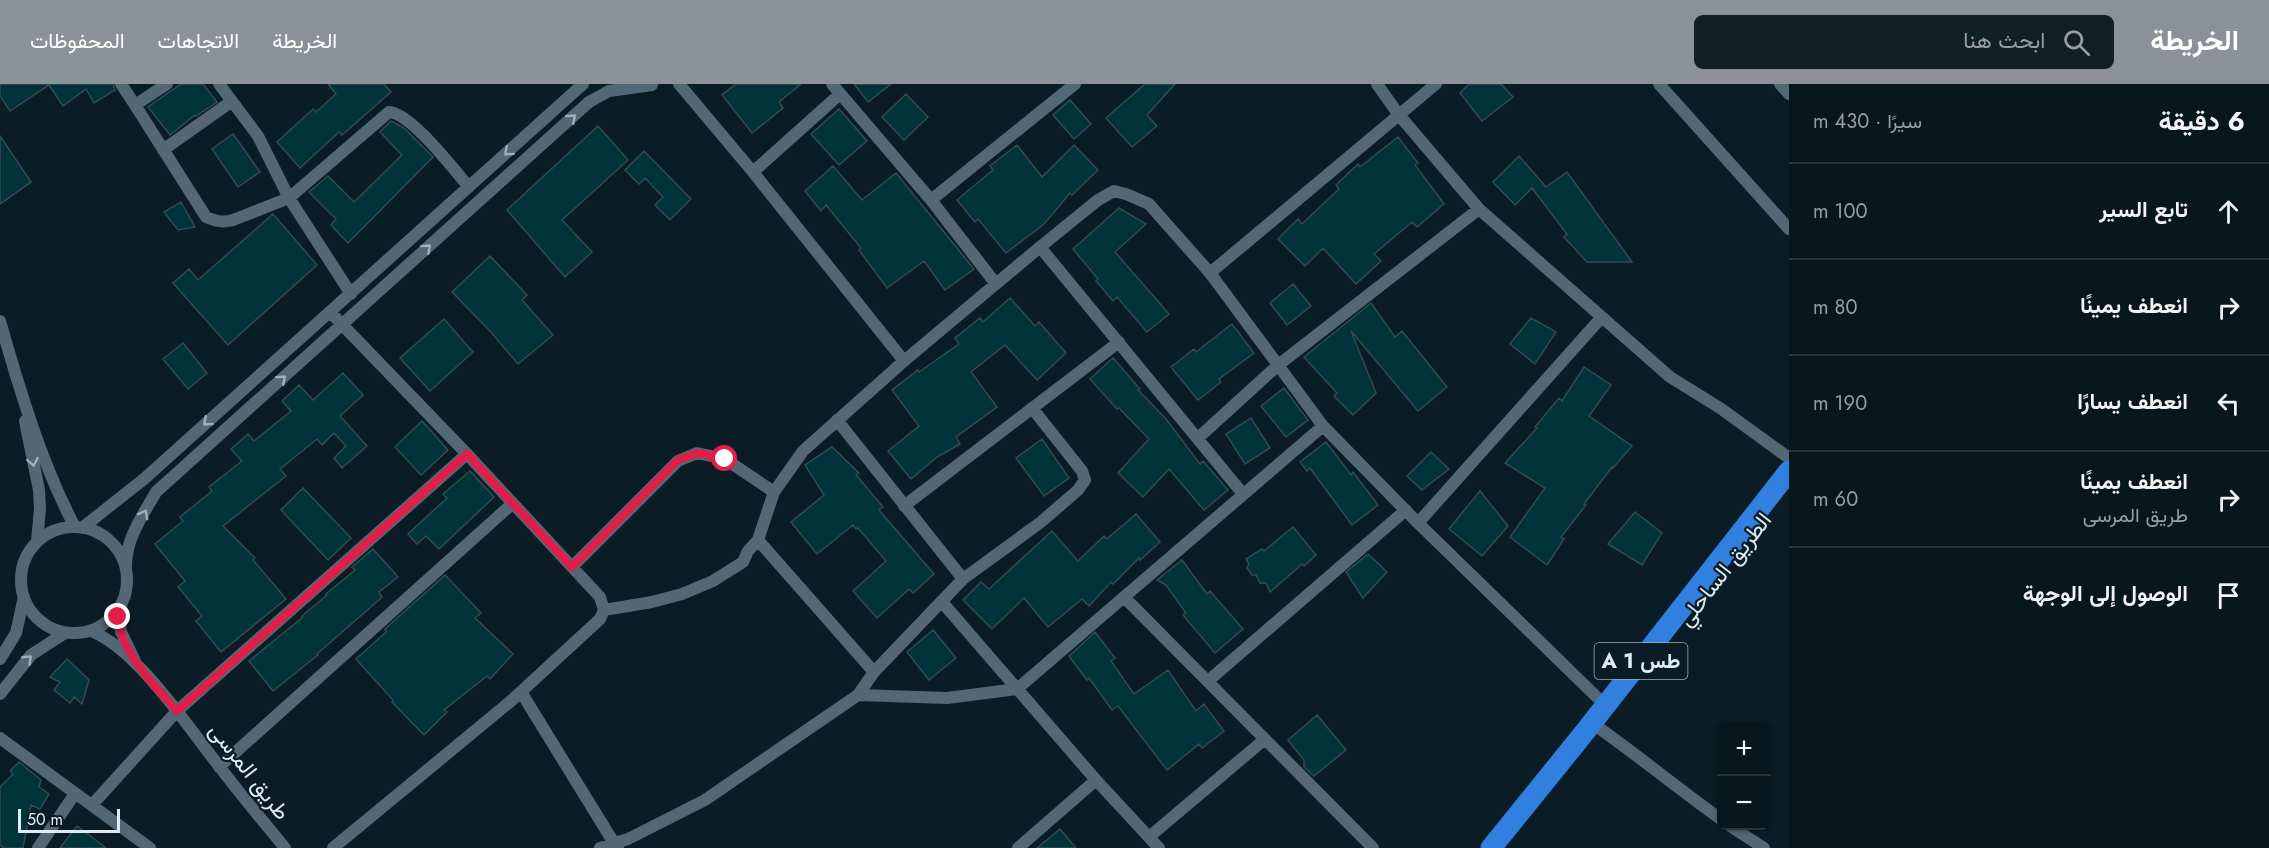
<!DOCTYPE html>
<html lang="ar">
<head>
<meta charset="utf-8">
<style>
	body { margin:0; font-family:Jost,Vazirmatn,sans-serif; background:#111f26; color:#f1f3f6; direction:rtl }
	.controls { position:absolute; right:18px; bottom:18px; display:grid; overflow:hidden; border-radius:9px; box-shadow:0 2px 4px #0004 }
	.controls button { width:54px; height:54px; display:grid; place-items:center; padding:0; border:0; border-bottom:2px solid #29353b; background:#08161d; color:#f1f3f6; font:30px sans-serif }
	.scale { position:absolute; left:18px; bottom:15px; width:102px; box-sizing:border-box; padding-left:6px; border:3px solid #e0ecf2; border-top:0; font-size:16px; line-height:21px; white-space:nowrap; color:#e0ecf2; -webkit-text-stroke:4px #0a1d27; paint-order:stroke }
	.stop { position:absolute; width:18px; height:18px; margin:-14px; border:4px solid #e11d48; border-radius:50%; background:#fff }
	.stop.end { background:#e11d48; border-color:#fff; box-shadow:0 2px 6px #0008 }
	.list { margin:0; padding:0; list-style:none }
	h2 { display:flex; justify-content:space-between; align-items:center; height:78px; margin:0; padding:0 24px; font-size:26px }
	h2 small { font-size:20px; font-weight:400; color:#989fa4 }
	.list li { display:grid; grid-template-columns:39px 1fr auto; gap:18px; align-items:center; box-sizing:border-box; height:96px; padding:0 24px; border-top:2px solid #29353b }
	.list b { display:block; font-size:22px; white-space:nowrap }
	.list p { margin:0; font-size:20px; white-space:nowrap; color:#989fa4 }
	.list em { font-size:20px; font-style:normal; color:#989fa4 }
	.icon { flex:none; width:33px; height:33px; fill:none; stroke:currentColor; stroke-width:2; stroke-linecap:round; stroke-linejoin:round }
	.map { position:relative; flex:none; width:1789px; height:764px; overflow:hidden; direction:ltr }
	header { display:flex; align-items:center; gap:36px; box-sizing:border-box; height:84px; padding:0 30px; background:#8c9099; color:#fff }
	header strong { font-size:28px }
	nav { display:flex; gap:33px; margin-inline-start:auto; font-size:21px }
	.search { width:420px; height:54px; background:#111f26; display:flex; align-items:center; gap:15px; box-sizing:border-box; padding:0 21px; border-radius:9px; color:#989fa4; font-size:22px }
	main { display:flex }
	aside { flex:1; background:#08161d }
	.map>svg:first-child { display:block }
	.building { fill:#01333a; stroke:#334c50; stroke-width:1.5 }
	.lines { fill:none; stroke-linecap:round; stroke-linejoin:round }
	.street { stroke:#536874; stroke-width:12 }
	.highway { stroke:#3180e0; stroke-width:21 }
	.oneway { stroke:#a1b1b9 }
	.route { stroke:#e11d48; stroke-width:8 }
	.labels { text-anchor:middle; dominant-baseline:central; stroke-width:4.5; stroke-linejoin:round; paint-order:stroke }
	.shield { fill:#0a1d27; stroke:#a0aeb5; stroke-width:1.5 }
	.shield-label { font-size:21px; font-weight:bold; fill:#e0ecf2 }
	.street-label { font-size:22px; fill:#e0ecf2; stroke:#0a1d27 }
</style>
</head>
<body>
<header>
<strong>الخريطة</strong>
<div class="search"><svg class="icon" aria-label="search" viewBox="0 0 24 24"><circle cx="10" cy="10" r="6"/><path d="M15 15l6 6"/></svg>ابحث هنا</div>
<nav><a>الخريطة</a><a>الاتجاهات</a><a>المحفوظات</a></nav>
</header>
<main>
<aside>
<h2>6 دقيقة<small>سيرًا · 430 m</small></h2>
<ul class="list">
<li><svg class="icon" aria-label="ahead" viewBox="0 0 24 24"><path d="M12 20V5M6 11l6-6 6 6"/></svg><div><b>تابع السير</b></div><em>100 m</em></li>
<li><svg class="icon" aria-label="right" viewBox="0 0 24 24"><path d="M7 20v-9h11M14 6l5 5-5 5"/></svg><div><b>انعطف يمينًا</b></div><em>80 m</em></li>
<li><svg class="icon" aria-label="left" viewBox="0 0 24 24"><path d="M17 20v-9H6M10 6l-5 5 5 5"/></svg><div><b>انعطف يسارًا</b></div><em>190 m</em></li>
<li><svg class="icon" aria-label="right" viewBox="0 0 24 24"><path d="M7 20v-9h11M14 6l5 5-5 5"/></svg><div><b>انعطف يمينًا</b><p>طريق المرسى</p></div><em>60 m</em></li>
<li><svg class="icon" aria-label="arrive" viewBox="0 0 24 24"><path d="M6 21V4h12l-3 4 3 4H6"/></svg><div><b>الوصول إلى الوجهة</b></div></li>
</ul>
</aside>
<div class="map">
<svg width="1789" height="764" viewBox="0 0 1789 764">
	<rect width="100%" height="100%" fill="#0a1d27"/>
	<path class="building" d="M0,0H113L115,6L94,19L86,5L63,22L49,1L10,27L0,12Z
		M181,0H203L217,18L196,32L195,31L170,51L148,23Z
		M328,0H384L391,8L342,51L339,48L300,84L277,58L313,25L316,28L336,10Z
		M736,0H801L779,18L783,24L752,49L722,11Z
		M854,0H891L868,18Z
		M1145,0H1175L1147,31L1157,42L1132,63L1106,34Z
		M1469,0H1501L1513,13L1482,37L1460,9Z
		M906,10L928,33L904,56L882,33Z
		M1070,16L1091,40L1074,55L1053,31Z
		M839,25L867,57L839,81L811,50Z
		M391,37L404,44L433,73L348,159L331,141L336,135L309,108L328,92L354,118L402,71L380,48Z
		M598,42L628,76L562,136L592,168L565,193L507,126Z
		M233,50L260,88L238,103L212,65Z
		M0,52L31,98L0,120Z
		M1398,53L1418,79L1415,81L1444,120L1417,143L1412,138L1374,170L1381,177L1356,200L1323,164L1305,182L1278,155L1298,135L1302,140L1339,105L1336,101L1358,80L1360,83Z
		M1017,61L1042,93L1074,61L1098,86L1072,111L1070,109L1044,140L1006,169L978,135L975,138L957,116L993,86L990,82Z
		M644,67L691,115L670,136L655,121L663,113L645,94L639,100L625,86Z
		M1519,72L1546,103L1567,88L1632,178H1587L1564,153L1567,150L1532,104L1515,121L1493,98Z
		M833,82L862,116L896,89L974,185L945,206L924,177L887,204L859,166L861,164L826,121L821,127L805,107Z
		M181,118L195,143L178,146L164,128Z
		M1119,124L1146,140L1115,168L1169,230L1147,248L1117,213L1113,217L1096,197L1098,195L1073,165Z
		M273,130L317,181L228,261L173,199L189,185L198,196Z
		M490,172L527,211L522,216L553,251L518,280L490,247L452,208Z
		M1293,200L1311,222L1287,241L1270,219Z
		M1010,214L1035,242L1039,238L1066,269L1037,296L1005,261L971,288L997,323L956,353L960,360L937,373L911,395L888,367L919,342L892,306L918,286L919,288L959,260L955,254L980,234L983,238Z
		M1371,219L1395,253L1402,247L1447,303L1418,327L1351,247L1376,309L1353,331L1334,312L1337,309L1304,273Z
		M1531,234L1556,248L1535,280L1510,260Z
		M444,235L473,268L430,307L400,274Z
		M1232,240L1254,269L1219,295L1221,298L1198,316L1171,283L1194,265L1196,268Z
		M183,259L207,289L188,305L163,275Z
		M1113,274L1140,305L1138,306L1166,335L1200,380L1203,377L1228,406L1204,426L1169,385L1143,413L1118,389L1149,355L1119,324L1117,325L1090,295Z
		M1584,283L1611,301L1589,332L1632,362L1613,384L1612,383L1584,420L1586,421L1561,453L1564,455L1547,481L1510,453L1545,404L1505,379L1537,344L1535,343L1559,314L1562,317Z
		M343,289L363,311L340,332L367,362L342,384L334,374L346,362L334,349L322,361L317,355L280,385L286,392L223,442L255,474L253,476L286,515L221,568L196,537L202,532L178,503L185,497L155,460L183,437L180,433L212,407L209,403L242,377L231,365L248,350L254,357L291,327L282,317L299,301L313,316Z
		M1284,304L1308,336L1286,353L1261,322Z
		M1251,334L1270,364L1245,380L1226,350Z
		M422,337L448,366L421,391L395,363Z
		M1042,355L1069,394L1044,412L1016,374Z
		M1326,358L1351,391L1353,388L1378,421L1352,441L1310,384L1307,387L1300,378Z
		M832,363L859,389L856,391L883,423L879,426L934,490L913,509L909,505L877,534L853,507L886,477L858,444L856,445L853,441L817,470L791,438L824,411L805,381Z
		M1431,368L1449,385L1422,406L1407,392Z
		M470,387L494,413L439,465L426,452L417,460L408,450L447,414L443,410Z
		M303,404L351,454L328,476L281,426Z
		M1480,407L1508,442L1482,472L1449,445Z
		M1635,428L1662,449L1642,481L1608,460Z
		M1136,430L1160,458L1140,476L1139,474L1113,500L1111,498L1089,522L1082,515L1048,543L1024,514L992,545L963,516L981,498L989,505L1052,447L1078,477L1104,452L1107,455Z
		M1293,443L1316,471L1304,482L1302,480L1270,508L1266,499H1260L1256,491H1252L1247,484L1249,480L1246,475L1262,465L1264,467Z
		M373,465L398,493L379,508L382,513L373,521L317,570L318,571L273,607L249,577L303,533L302,532L327,511L326,510L355,486L352,483Z
		M1368,470L1387,488L1363,514L1346,488Z
		M1182,476L1207,510L1210,507L1243,545L1215,569L1183,531L1186,529L1166,501L1157,496Z
		M445,491L481,529L475,534L513,570L490,595L487,592L444,626L447,628L424,651L392,618L393,616L356,575L386,548L385,545Z
		M933,546L956,574L929,596L907,568Z
		M1095,548L1115,574L1111,577L1134,610L1168,586L1196,627L1204,620L1224,647L1202,664L1199,660L1167,686L1118,622L1112,626L1089,594L1087,596L1069,572Z
		M67,575L89,596L82,620L74,613L70,619L54,606L60,598L50,593Z
		M1317,631L1346,666L1314,692L1304,683V676L1288,656Z
		M19,678L41,696L39,703L49,710L40,725L31,721L23,764H4L0,760V703L13,690L10,687Z
		M77,742L93,754L106,764H60Z
		M1060,745L1076,764H1037Z"/>
	<g class="lines">
		<path class="street" d="M121,0L135,21
			M167,0L135,21L206,133C216,137 222,139 233,136L289,114L389,28C411,29 454,86 469,103
			M219,0L258,52L289,114L351,210
			M679,0L753,88L904,277
			M832,0L931,116L996,200
			M1377,0L1399,31L1479,125L1670,293L1720,324L1789,374
			M1659,0L1789,145
			M1780,0L1789,10
			M163,66L232,17
			M753,88L840,10
			M931,116L1075,0
			M1040,163L1243,410
			M1210,189L1436,0
			M330,228L467,370L600,513L604,526L600,535L511,617L333,764
			M0,237C19,304 42,381 75,443
			M837,336L963,495
			M25,337L39,406L40,424L37,458
			M1198,354L1277,282L1479,125
			M904,422L1119,258
			M1418,439L1601,234
			M21 496a53 53 0 1 1 106 0a53 53 0 1 1-106 0Z
			M82,444L144,395L583,0
			M758,456L874,588
			M572,483L678,377L697,369L725,375L774,408
			M126,485C125,455 142,433 156,408L589,18L609,7L652,1
			M1124,513L1373,764
			M942,518L1096,696
			M118,525L121,548L135,577
			M604,526L652,518L682,510L713,497L743,478L748,467L758,456L774,408L803,367L904,277L1040,163L1098,116L1114,107L1126,110L1149,120L1210,189L1323,342L1418,439L1608,624
			M91,547C137,565 188,643 219,682C240,710 263,737 285,764
			M0,575L16,549L24,513
			M1208,597L1406,426
			M521,608L614,759L618,764
			M0,610L31,571L65,549
			M858,611L947,614L1017,605L1323,342
			M1599,644C1641,674 1680,706 1722,736
			M0,654L150,764
			M219,683L512,420
			M92,721L177,627L467,370
			M1730,742L1764,764
			M1149,753L1265,655
			M38,764L74,711
			M600,764L628,755L705,716L858,611L874,588L963,495L1041,438L1078,406L1085,396L1082,387L1032,324
			M1018,764L1096,696L1159,764"/>
		<path class="highway" d="M1491,764L1584,649L1789,387"/>
	</g>
	<defs><path id="oneway-chevron" d="M-2-3.5L2.5 0L-2 3.5" fill="none" stroke-width="1.6" stroke-linecap="round" stroke-linejoin="round" transform="scale(1.5)"/></defs>
	<g class="oneway">
		<use href="#oneway-chevron" transform="translate(572 34) rotate(-42)"/>
		<use href="#oneway-chevron" transform="translate(508 68) rotate(138)"/>
		<use href="#oneway-chevron" transform="translate(427 164) rotate(-42)"/>
		<use href="#oneway-chevron" transform="translate(282 295) rotate(-42)"/>
		<use href="#oneway-chevron" transform="translate(207 338) rotate(138)"/>
		<use href="#oneway-chevron" transform="translate(33 378) rotate(79)"/>
		<use href="#oneway-chevron" transform="translate(144 430) rotate(-61)"/>
		<use href="#oneway-chevron" transform="translate(28 575) rotate(-44)"/>
	</g>
	<g class="lines">
		<path class="route" d="M118,533C121,570 154,600 177,627L467,370L572,483L678,376L698,369L725,375"/>
	</g>
	<g class="labels">
		<rect class="shield" x="1594.5" y="559" width="93" height="36" rx="4.5"/>
		<g class="shield-label">
			<text x="1641" y="577">A 1 طس</text>
		</g>
		<g class="street-label">
			<text transform="translate(1724 485) rotate(-52)">الطريق الساحلي</text>
			<text transform="translate(250 687) rotate(52)">طريق المرسى</text>
		</g>
	</g>
</svg>
<div class="controls">
<button>+</button>
<button>−</button>
</div>
<div class="scale">50 m</div>
<div class="stop" style="left:725px;top:375px"></div>
<div class="stop end" style="left:118px;top:533px"></div>
</div>
</main>
</body>
</html>
